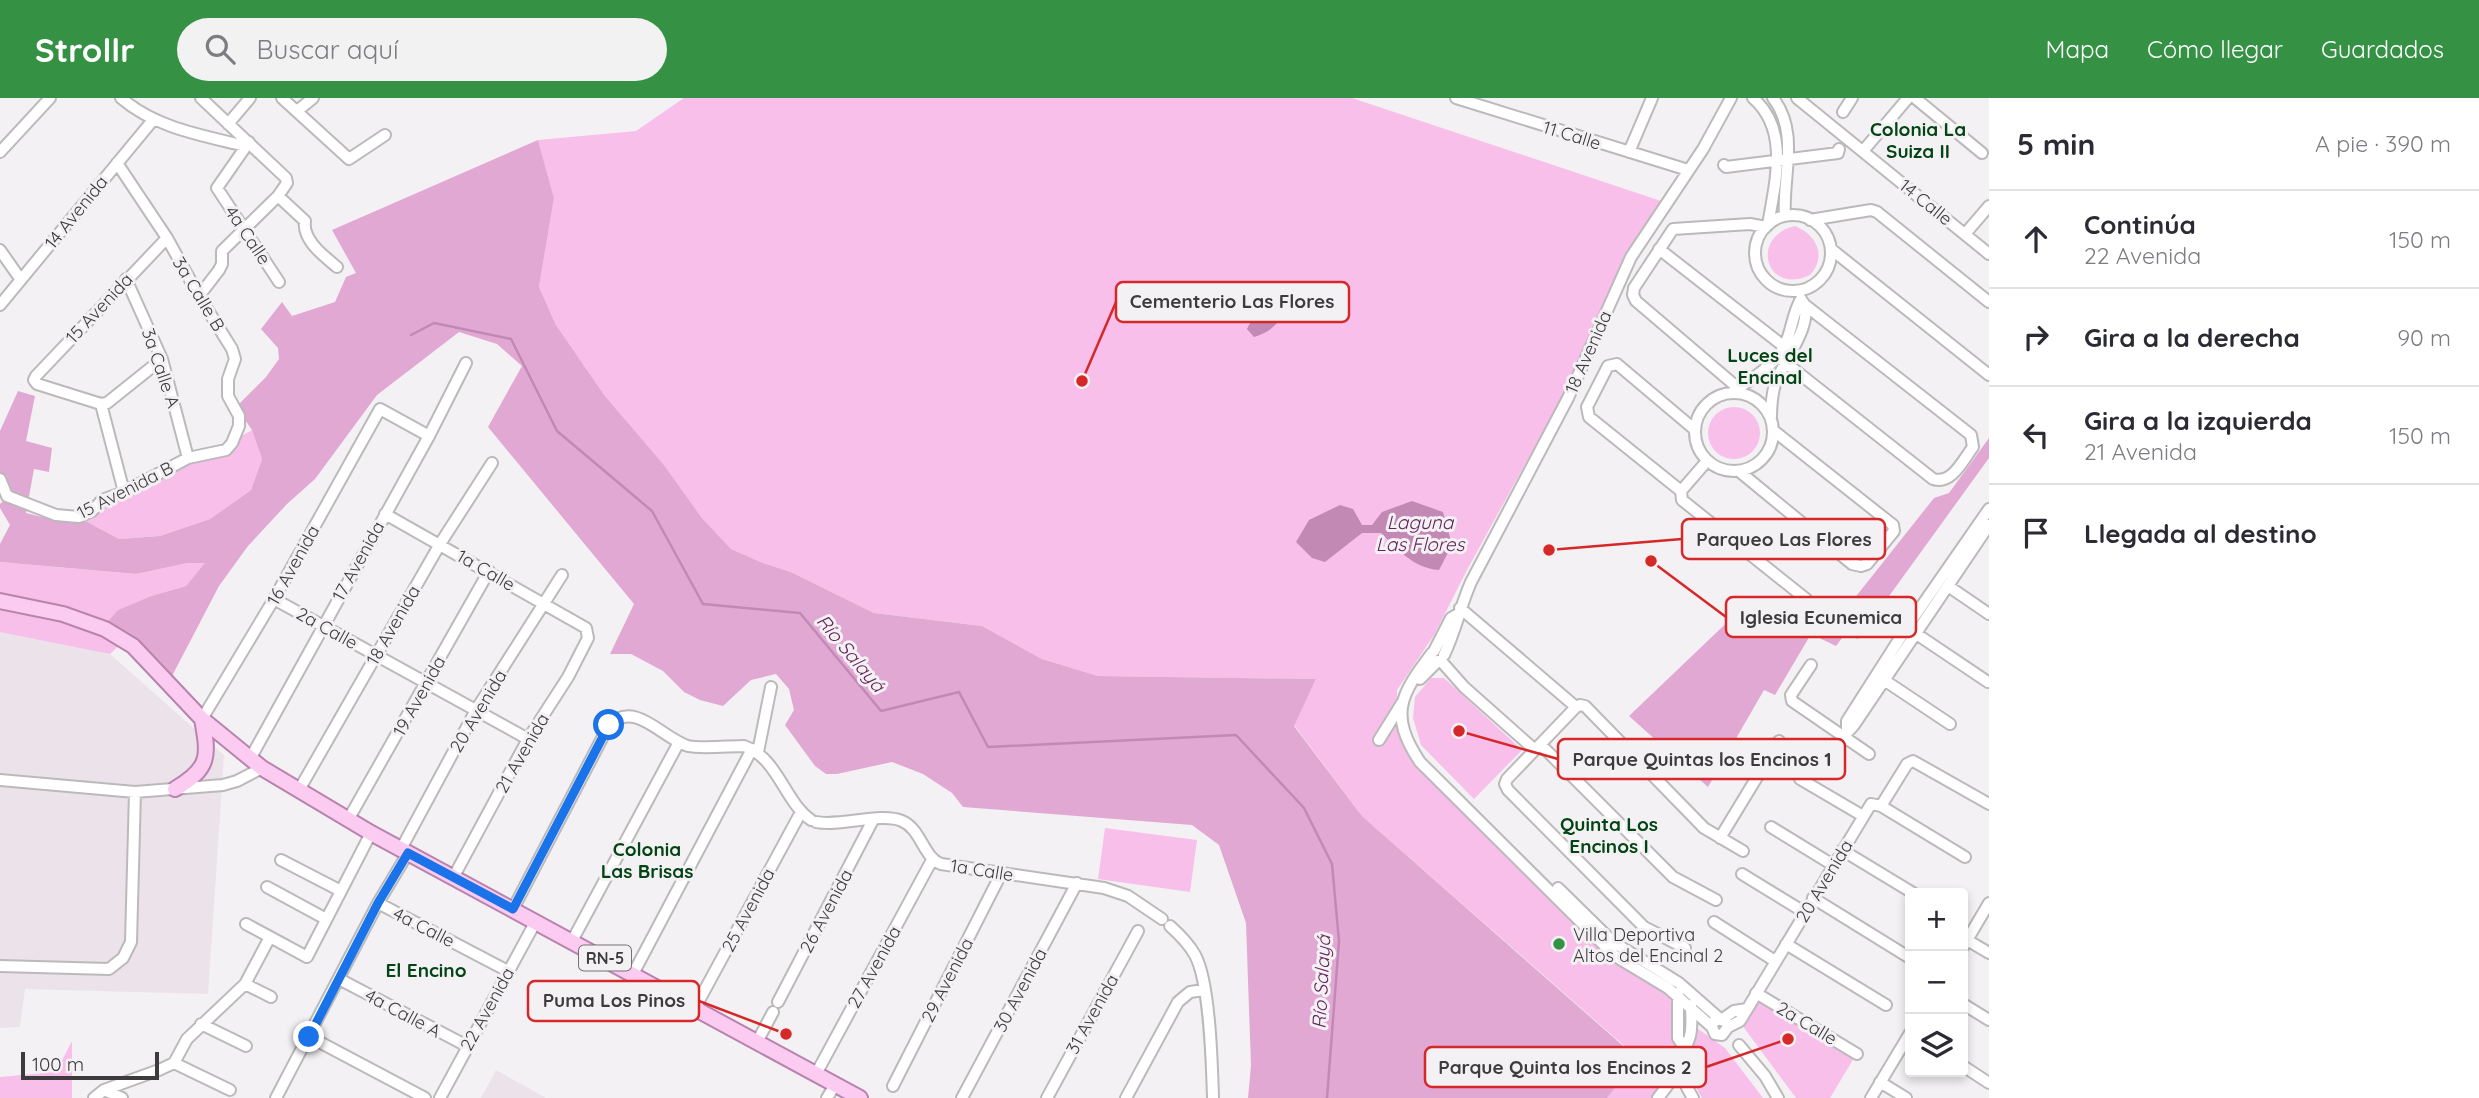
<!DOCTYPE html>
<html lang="es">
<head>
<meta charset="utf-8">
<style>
	body { margin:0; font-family:Quicksand,sans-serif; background:#f2f2f3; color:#2b2b33 }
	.controls { position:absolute; right:21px; bottom:21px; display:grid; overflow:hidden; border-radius:7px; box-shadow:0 4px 10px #0003 }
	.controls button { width:63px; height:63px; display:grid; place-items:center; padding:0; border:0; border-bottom:2px solid #e1e1e2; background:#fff; color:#2b2b33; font:35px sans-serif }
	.scale { position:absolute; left:21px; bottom:18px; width:138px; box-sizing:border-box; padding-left:7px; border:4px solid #3d3c3d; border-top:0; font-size:19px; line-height:24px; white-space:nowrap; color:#3d3c3d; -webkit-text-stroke:5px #f4f1f4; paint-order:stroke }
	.stop { position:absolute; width:21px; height:21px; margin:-16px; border:5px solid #1a73e8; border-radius:50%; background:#fff }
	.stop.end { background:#1a73e8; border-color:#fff; box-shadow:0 2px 7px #0008 }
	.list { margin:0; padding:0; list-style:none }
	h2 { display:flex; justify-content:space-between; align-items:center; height:91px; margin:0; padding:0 28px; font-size:30px }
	h2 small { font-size:23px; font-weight:400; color:#7c7c81 }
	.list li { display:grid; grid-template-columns:46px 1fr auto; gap:21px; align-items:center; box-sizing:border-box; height:98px; padding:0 28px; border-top:2px solid #e1e1e2 }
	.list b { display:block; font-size:26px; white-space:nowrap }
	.list p { margin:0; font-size:23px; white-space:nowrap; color:#7c7c81 }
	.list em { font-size:23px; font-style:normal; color:#7c7c81 }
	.icon { flex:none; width:38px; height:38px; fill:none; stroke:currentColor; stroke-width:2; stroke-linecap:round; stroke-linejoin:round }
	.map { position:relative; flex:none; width:1989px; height:1000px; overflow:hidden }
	header { display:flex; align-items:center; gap:42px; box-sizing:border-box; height:98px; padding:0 35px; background:#359245; color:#fff }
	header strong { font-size:33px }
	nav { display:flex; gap:38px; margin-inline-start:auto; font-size:24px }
	.search { width:490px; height:63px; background:#f2f2f3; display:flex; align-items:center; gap:18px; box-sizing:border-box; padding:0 24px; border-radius:38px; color:#7c7c81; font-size:26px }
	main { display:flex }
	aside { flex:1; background:#fff }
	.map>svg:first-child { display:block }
	.built { fill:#ece2ea }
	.green { fill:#f7bfe9 }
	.forest { fill:#e1a8d4 }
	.water { fill:#c189b4 }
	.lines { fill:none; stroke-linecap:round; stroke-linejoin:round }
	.stream { stroke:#c189b4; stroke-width:2.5 }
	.minor-casing { stroke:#bcb9bb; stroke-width:14 }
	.major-casing { stroke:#b883ac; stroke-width:18 }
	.minor { stroke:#fff; stroke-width:10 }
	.major { stroke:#fccbf1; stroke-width:14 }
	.route { stroke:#1a73e8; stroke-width:9 }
	.poi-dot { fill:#359245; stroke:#f4f1f4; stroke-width:2.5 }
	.labels { text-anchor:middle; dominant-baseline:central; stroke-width:6; stroke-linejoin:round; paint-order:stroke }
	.shield { fill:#f4f1f4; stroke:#747274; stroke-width:2 }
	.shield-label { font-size:16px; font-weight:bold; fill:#3d3c3d }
	.street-label { font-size:18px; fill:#3d3c3d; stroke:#f4f1f4 }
	.poi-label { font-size:18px; fill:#3d3c3d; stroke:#f4f1f4; text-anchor:start }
	.neighbourhood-label { font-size:19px; font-weight:bold; fill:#024413; stroke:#f4f1f4 }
	.water-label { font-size:19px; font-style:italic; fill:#652359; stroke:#f4f1f4 }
	.leader { fill:none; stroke:#d62828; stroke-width:2.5 }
	.callout-dot { fill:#d62828; stroke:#f4f1f4; stroke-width:2.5 }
	.callout { fill:#f4f1f4; stroke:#d62828; stroke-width:2.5 }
	.callout-label { font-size:19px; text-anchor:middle; font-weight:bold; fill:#3d3c3d }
</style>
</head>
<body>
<header>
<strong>Strollr</strong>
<div class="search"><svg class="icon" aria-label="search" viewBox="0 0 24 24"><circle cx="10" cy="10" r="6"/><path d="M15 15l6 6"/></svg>Buscar aquí</div>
<nav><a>Mapa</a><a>Cómo llegar</a><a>Guardados</a></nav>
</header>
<main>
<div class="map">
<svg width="1989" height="1000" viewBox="0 0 1989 1000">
	<rect width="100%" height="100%" fill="#f4f1f4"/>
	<path class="built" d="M0,534L110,556L224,657L208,896L25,891L20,929L0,930Z
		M496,972L546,1000H481Z"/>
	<path class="green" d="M684,0H1352L1661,103L1625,156L1562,299L1468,470L1434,537L1397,592V617L1406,645L1617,862L1673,897L1672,909L1694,928L1725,950L1763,1000H1702L1689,976L1673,988L1664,1000H1607L1638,960L1362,718L1294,627L1316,581L1098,578L1042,561L982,528L874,515L791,474L763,465L731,451L702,420L664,367L605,298L556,227L539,189L554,100L538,42L636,33Z
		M1795,128C1817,137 1827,158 1810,177C1766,198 1749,139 1795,128Z
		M1708 335a26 26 0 1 1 52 0a26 26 0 1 1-52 0Z
		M252,332L262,361L251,392L210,421L160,438L119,441L82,421L104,408L195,364Z
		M0,464L136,476L188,465H206L186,488L151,498L118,512L128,539L110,556L0,534Z
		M1431,580H1444L1522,652L1474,701L1421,647L1413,620L1415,599Z
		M1105,730L1197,742L1190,794L1098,781Z
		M1760,902L1854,960L1830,1000H1796L1739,923Z
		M72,943V1000H0V979L56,974Z"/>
	<path class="forest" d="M538,42L554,100L539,189L556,227L605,298L664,367L702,420L731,451L763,465L791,474L874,515L982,528L1042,561L1098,578L1316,581L1294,628L1362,718L1638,961L1607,1000H1248L1251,968L1246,825L1219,747L1192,727L963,709L952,695L923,676L892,664L837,676H826L815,668L785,627L794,612L789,591L776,576L751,582L723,608L700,602L684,594L663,573L631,556H610L634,506L488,329L522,268L497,246L459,234L377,297L315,381L287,406L248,448L219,488L172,578L128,539L106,526L118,512L151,498L186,488L205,465H188L136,476L0,464V446L10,427L0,410V406L5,401L0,392V333L18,293L35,298L26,343L52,350L49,374L34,371L26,415L58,423L82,421L119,441L160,438L210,421L251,392L262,361L252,332L236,309L266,279L279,261L278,250L261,231L282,204L292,218L335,204L346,179L356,175L332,132Z
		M1989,340V360L1858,541L1845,536L1836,548L1811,536L1775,597L1764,592L1708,689L1629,618L1739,513L1754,525L1771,511L1785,523L1800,524L1812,512L1846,511L1934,400L1949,395Z"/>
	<path class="water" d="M1276,205L1282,208L1284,214C1277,228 1269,234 1254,239L1247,231C1253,218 1262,209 1276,205Z
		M1412,403L1443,414L1452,447L1439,472C1413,470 1399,452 1381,435H1362L1325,464L1312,460L1296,444L1309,422L1340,407L1353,411L1362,427H1372L1382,414Z"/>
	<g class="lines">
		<path class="stream" d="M411,237L434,225L511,241L557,333L652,413L703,506L800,515L881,613L959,594L988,649L1236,637L1304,710L1332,766L1339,843L1327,1000"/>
		<g class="minor-casing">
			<path id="minor" d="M121,0C156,30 201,37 245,48
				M282,0L349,61L385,37
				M1456,0L1688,72
				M1753,0C1790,32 1775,84 1768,127
				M1773,0C1800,35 1782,79 1785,118
				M1797,0L1989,156
				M1915,0L1982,55
				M297,13L313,0
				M1843,14L1852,0
				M228,26L250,0
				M249,44L217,90L279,184
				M1863,53L1908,0
				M0,54L50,0
				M1629,54L1652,0
				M1724,67L1726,69L1838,55L1839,51
				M278,98L305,123C302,142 324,158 337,169
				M1755 155a38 38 0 1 1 76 0a38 38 0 1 1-76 0Z
				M1810,122L1871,112L1877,114L1989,204
				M1965,136L1989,108
				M1659,151L1791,254
				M1831,151L1989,277
				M0,152L21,182
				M126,181L162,261L188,360
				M199,198L219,172L222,166V153L278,98L287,85L286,80L201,0
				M0,207L153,22
				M1777,258L1933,381C1952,387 1963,362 1973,349L1971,337L1805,207
				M1738,290L1636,203L1633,197L1634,190L1673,131L1750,126L1766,129
				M1733,294C1751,281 1773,269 1784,249C1792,234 1792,216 1801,201
				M1695 334a39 39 0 1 1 78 0a39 39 0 1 1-78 0Z
				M101,306L107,305L162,261
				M1771,319C1771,307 1772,297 1775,286C1783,263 1814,227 1803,204
				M1694,331L1617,266L1608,268L1587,309L1589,319L1681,393L1682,402L1806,501
				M1740,374L1852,466L1861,468L1867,466L1894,433L1893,427L1774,333
				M0,381L7,398L56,417L79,419L92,413L102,402L124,394L188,360L226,352L232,345L239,328V318L228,298V281L235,261L232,251L199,198L167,140L117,65
				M1681,393L1707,363
				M124,394L101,306L37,286L34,282L36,278L167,140
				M385,416L586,530L588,540L568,579L528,641L453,780
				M1948,488L1989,516
				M274,501L528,641
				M1460,510L1576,609
				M1909,531L1988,584
				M1434,553L1451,520L1458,516
				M1432,555C1401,596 1388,616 1420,664L1615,858L1668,890L1712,929L1715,936L1722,937L1728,929L1726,924L1720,921L1713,924L1712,929
				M1444,557C1456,532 1460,509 1471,484L1568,300L1631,159L1703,51L1731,0
				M1441,563L1464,589L1535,652
				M1811,567L1791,597L1792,603L1869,656
				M1420,581L1438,563
				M1884,582L1950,626
				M202,621L274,501L380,311L429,338
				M1847,632V623L1907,529L1989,411
				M1843,639L1854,627L1989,427
				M1379,642L1402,605
				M1541,647L1673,779L1716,802
				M758,654L771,589
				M250,661L429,338L466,265
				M1800,681L1863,718
				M0,682L135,694L223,687L237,683L262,670
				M299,692L440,446L492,365
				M1881,708L1907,666L1913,663L1989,706
				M348,722L489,473
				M816,724C840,729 881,714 902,723C921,731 923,759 941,766L1104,790L1128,798L1162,821
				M1771,729L1833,767
				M1720,740L1779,643
				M401,751L476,612L562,477
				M1842,752L1913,795
				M281,762L341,793
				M1742,776L1804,814
				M267,789L326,821
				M1558,790L1613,844L1679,885L1720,921
				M1813,800L1910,860
				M378,805L508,873
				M513,811L609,627C635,601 663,641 688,648C701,651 729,648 744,648C778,660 784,703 811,722
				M1714,824L1775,863
				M246,826L307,859L371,735
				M1170,828C1180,837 1189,846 1195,857C1210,884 1212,967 1213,1000
				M1967,842L1989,855
				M572,843L679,644
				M1786,846L1886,907
				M1963,849L1989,805
				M1685,850L1644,829L1508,692L1505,686L1507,681L1576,609L1580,607L1585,608L1704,730L1743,753
				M0,868L109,871L123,860L131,844L135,694
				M633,876L752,651
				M339,881L467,948
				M245,886L271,899
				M1678,895V940L1684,949
				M1756,895L1857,956
				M778,904L873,722
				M1963,906L1989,922
				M1691,907C1691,917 1693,932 1689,941C1678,968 1678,976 1693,1000
				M695,910L801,714
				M1721,922L1734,913L1747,911
				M201,926L246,948
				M1728,929L1740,923L1871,706L1881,708L1965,759
				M308,938L425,1000
				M757,944L773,914
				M1739,947L1765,978L1778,1000
				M174,965L230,992
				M1963,968L1989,985
				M816,976L932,762
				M1880,984L1906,1000
				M893,988L1001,776
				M104,992L122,1000
				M94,1000L104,992L159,972L174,965L187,941L245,886L270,839
				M276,1000L378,805L408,755
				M440,1000L536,823
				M827,1000L835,987
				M962,1000L1077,785
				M1047,1000L1138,833
				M1126,1000L1178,904L1190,894L1204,892
				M1658,1000L1680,971
				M1871,1000L1910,935"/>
		</g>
		<g class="major-casing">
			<path id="major" d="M0,503L63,516L105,531L133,548L202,621L262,670L371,735L860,1000
				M175,691C210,670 209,659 202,621"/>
		</g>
		<use href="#minor" class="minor"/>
		<use href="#major" class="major"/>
	</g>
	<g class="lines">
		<path class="route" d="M309,939L378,805L408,755L513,811L609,627"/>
	</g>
	<circle class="poi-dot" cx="1559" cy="846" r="7"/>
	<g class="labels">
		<rect class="shield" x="579" y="847.5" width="52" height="25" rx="5"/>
		<g class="shield-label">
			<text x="605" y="860">RN-5</text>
		</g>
		<g class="street-label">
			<text transform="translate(1572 37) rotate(17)">11 Calle</text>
			<text transform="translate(1926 104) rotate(39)">14 Calle</text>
			<text transform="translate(76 114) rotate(-51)">14 Avenida</text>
			<text transform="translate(248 137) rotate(56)">4a Calle</text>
			<text transform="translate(199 196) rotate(59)">3a Calle B</text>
			<text transform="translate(99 210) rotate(-47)">15 Avenida</text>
			<text transform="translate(1588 254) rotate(-66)">18 Avenida</text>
			<text transform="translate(161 270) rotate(71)">3a Calle A</text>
			<text transform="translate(125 392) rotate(-27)">15 Avenida B</text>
			<text transform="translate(358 463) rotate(-61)">17 Avenida</text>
			<text transform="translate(293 467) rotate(-61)">16 Avenida</text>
			<text transform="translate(486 472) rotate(30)">1a Calle</text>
			<text transform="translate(393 527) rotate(-60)">18 Avenida</text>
			<text transform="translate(327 530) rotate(29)">2a Calle</text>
			<text transform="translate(419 598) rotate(-61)">19 Avenida</text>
			<text transform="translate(478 613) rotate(-59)">20 Avenida</text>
			<text transform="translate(522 655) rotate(-60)">21 Avenida</text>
			<text transform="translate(982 772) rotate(9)">1a Calle</text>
			<text transform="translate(1824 783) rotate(-59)">20 Avenida</text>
			<text transform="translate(748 812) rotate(-62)">25 Avenida</text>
			<text transform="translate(826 813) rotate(-62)">26 Avenida</text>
			<text transform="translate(424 829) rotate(27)">4a Calle</text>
			<text transform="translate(874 869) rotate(-61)">27 Avenida</text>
			<text transform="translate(947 882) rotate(-63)">29 Avenida</text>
			<text transform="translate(1020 892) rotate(-62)">30 Avenida</text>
			<text transform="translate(487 911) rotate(-61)">22 Avenida</text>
			<text transform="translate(403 915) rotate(28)">4a Calle A</text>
			<text transform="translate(1092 916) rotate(-61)">31 Avenida</text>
			<text transform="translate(1807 925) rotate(31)">2a Calle</text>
		</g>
		<g class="poi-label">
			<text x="1573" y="836">Villa Deportiva<tspan x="1573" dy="21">Altos del Encinal 2</tspan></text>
		</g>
		<g class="neighbourhood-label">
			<text x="1918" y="31">Colonia La<tspan x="1918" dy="22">Suiza II</tspan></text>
			<text x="1770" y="257">Luces del<tspan x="1770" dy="22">Encinal</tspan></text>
			<text x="1609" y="726">Quinta Los<tspan x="1609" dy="22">Encinos I</tspan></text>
			<text x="647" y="751">Colonia<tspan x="647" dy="22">Las Brisas</tspan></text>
			<text x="426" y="872">El Encino</text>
		</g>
		<g class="water-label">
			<text x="1420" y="424">Laguna<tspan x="1420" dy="22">Las Flores</tspan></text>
			<text transform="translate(851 555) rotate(50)">Río Salayá</text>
			<text transform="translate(1321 884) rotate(-87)">Río Salayá</text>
		</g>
	</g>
	<path class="leader" d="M1082 283L1116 204M1549 452L1682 441M1651 463L1726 519M1459 633L1558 661M786 936L699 903M1788 941L1706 969"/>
	<g class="callout-dot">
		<circle cx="1082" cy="283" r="7"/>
		<circle cx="1549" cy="452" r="7"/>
		<circle cx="1651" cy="463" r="7"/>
		<circle cx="1459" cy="633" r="7"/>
		<circle cx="786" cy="936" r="7"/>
		<circle cx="1788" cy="941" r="7"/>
	</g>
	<g class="callout">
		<rect x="1116" y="184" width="233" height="40" rx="7"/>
		<rect x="1682" y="421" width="203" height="40" rx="7"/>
		<rect x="1726" y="499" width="190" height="40" rx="7"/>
		<rect x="1558" y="641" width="287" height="40" rx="7"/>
		<rect x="528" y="883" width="171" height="40" rx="7"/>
		<rect x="1425" y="949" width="281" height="40" rx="7"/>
	</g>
	<g class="callout-label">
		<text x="1232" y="210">Cementerio Las Flores</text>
		<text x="1784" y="448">Parqueo Las Flores</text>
		<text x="1821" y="526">Iglesia Ecunemica</text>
		<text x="1702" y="668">Parque Quintas los Encinos 1</text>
		<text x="614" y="909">Puma Los Pinos</text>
		<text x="1565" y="976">Parque Quinta los Encinos 2</text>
	</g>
</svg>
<div class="controls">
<button>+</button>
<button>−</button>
<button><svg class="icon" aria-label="layers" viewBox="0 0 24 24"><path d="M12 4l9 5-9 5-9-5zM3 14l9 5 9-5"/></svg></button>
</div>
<div class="scale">100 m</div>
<div class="stop" style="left:609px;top:627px"></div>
<div class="stop end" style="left:309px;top:939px"></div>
</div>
<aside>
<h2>5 min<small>A pie · 390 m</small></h2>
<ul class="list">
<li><svg class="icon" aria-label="ahead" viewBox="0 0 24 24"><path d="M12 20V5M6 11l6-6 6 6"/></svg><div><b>Continúa</b><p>22 Avenida</p></div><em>150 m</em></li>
<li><svg class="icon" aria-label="right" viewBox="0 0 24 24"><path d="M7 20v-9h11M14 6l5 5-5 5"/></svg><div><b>Gira a la derecha</b></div><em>90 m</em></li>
<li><svg class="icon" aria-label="left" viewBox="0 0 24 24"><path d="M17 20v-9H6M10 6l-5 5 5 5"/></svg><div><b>Gira a la izquierda</b><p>21 Avenida</p></div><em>150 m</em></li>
<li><svg class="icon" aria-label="arrive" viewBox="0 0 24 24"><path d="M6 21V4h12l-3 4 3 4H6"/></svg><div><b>Llegada al destino</b></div></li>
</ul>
</aside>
</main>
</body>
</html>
